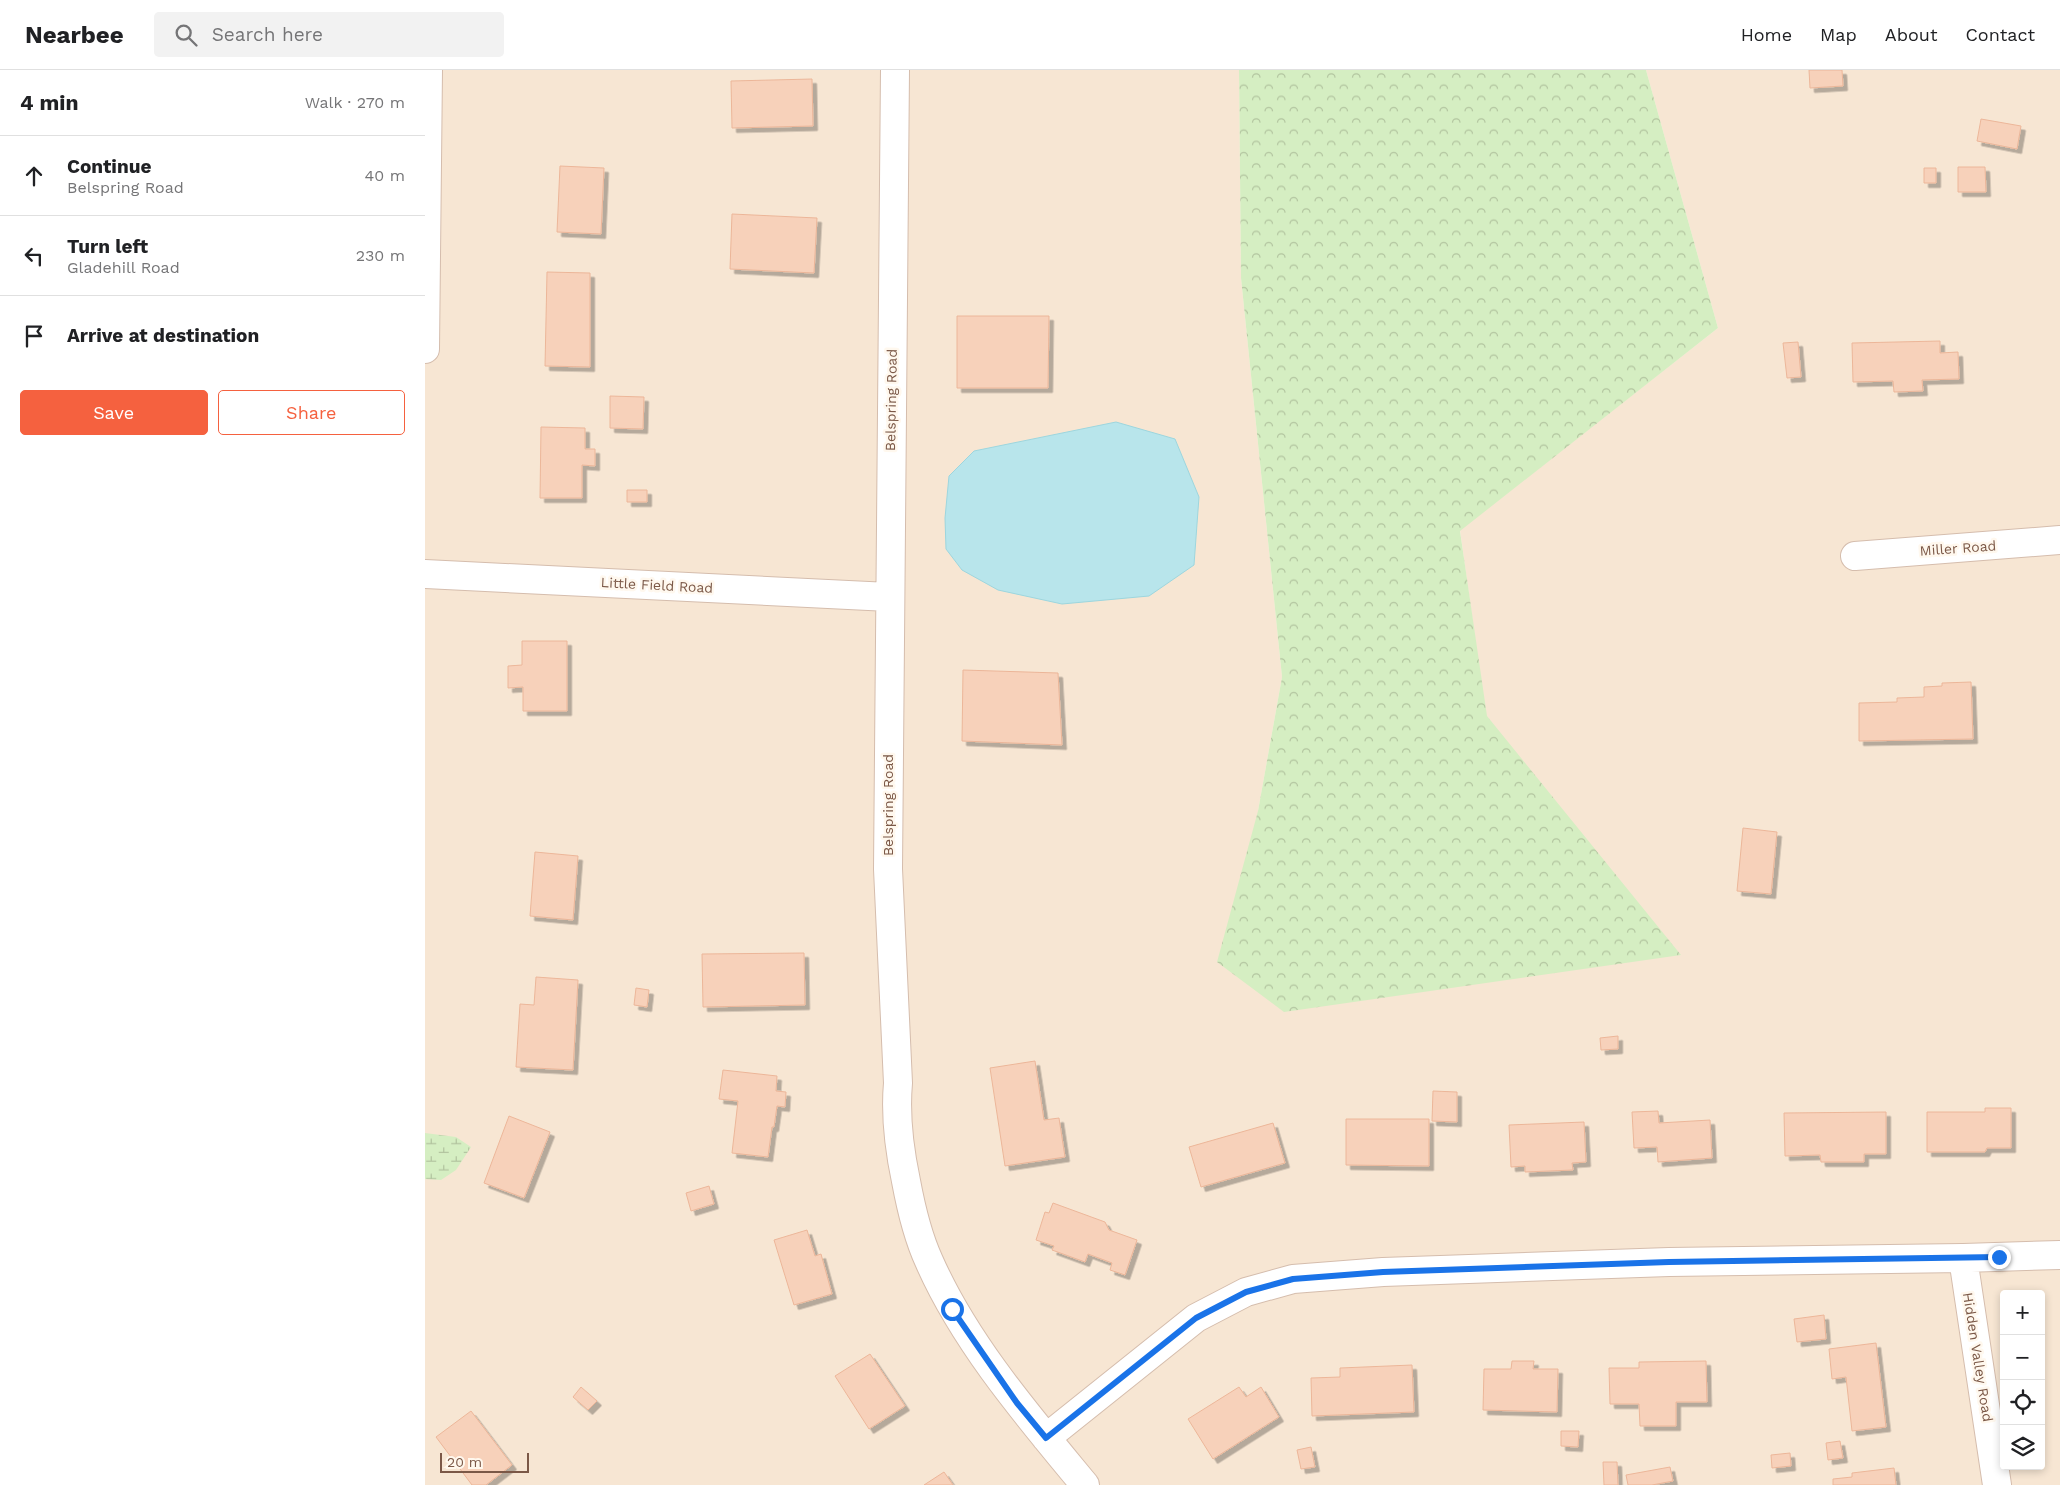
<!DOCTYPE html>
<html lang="en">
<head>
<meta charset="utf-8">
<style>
	body { margin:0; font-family:"Work Sans",sans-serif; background:#f2f2f2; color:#202124 }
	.controls { position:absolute; right:15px; bottom:15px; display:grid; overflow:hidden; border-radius:5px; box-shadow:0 2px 8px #0003 }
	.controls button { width:45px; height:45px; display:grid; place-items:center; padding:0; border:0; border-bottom:1px solid #e0e0e0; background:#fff; color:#202124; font:25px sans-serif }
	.scale { position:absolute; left:15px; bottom:12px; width:89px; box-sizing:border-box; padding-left:5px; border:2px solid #7b5847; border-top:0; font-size:14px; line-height:18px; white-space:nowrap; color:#7b5847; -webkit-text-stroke:4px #fff8ee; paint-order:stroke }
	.stop { position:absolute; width:15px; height:15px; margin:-11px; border:4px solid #1a73e8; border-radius:50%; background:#fff }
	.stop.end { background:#1a73e8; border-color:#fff; box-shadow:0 1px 5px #0008 }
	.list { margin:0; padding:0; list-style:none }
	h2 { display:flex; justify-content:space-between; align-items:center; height:65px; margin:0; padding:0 20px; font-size:21px }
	h2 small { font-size:16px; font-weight:400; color:#757577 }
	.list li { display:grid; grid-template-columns:32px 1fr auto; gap:15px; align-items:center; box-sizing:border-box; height:80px; padding:0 20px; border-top:1px solid #e0e0e0 }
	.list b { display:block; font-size:19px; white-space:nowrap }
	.list p { margin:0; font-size:16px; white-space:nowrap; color:#757577 }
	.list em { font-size:16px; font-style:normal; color:#757577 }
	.actions { display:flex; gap:10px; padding:15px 20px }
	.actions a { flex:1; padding:11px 0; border:1px solid #f5613f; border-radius:5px; text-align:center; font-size:18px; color:#f5613f }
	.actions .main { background:#f5613f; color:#fff }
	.icon { flex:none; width:28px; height:28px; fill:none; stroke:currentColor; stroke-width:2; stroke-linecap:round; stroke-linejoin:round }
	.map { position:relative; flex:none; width:1635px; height:1415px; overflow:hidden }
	header { display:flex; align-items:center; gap:30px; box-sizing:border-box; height:70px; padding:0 25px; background:#fff; border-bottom:1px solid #e0e0e0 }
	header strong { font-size:24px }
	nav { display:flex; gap:28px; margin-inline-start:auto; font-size:18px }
	.search { width:350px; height:45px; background:#f2f2f2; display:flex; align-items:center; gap:12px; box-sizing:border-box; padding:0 18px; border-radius:5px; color:#757577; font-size:19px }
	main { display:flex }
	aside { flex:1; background:#fff }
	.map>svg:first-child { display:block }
	.residential { fill:#f7e6d3; fill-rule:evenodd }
	.forest { fill:url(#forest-crowns) }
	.wetland { fill:url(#wetland-marsh) }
	.water { fill:#b8e5eb; stroke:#9dd6de }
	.building { fill:#f7d1ba; stroke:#ecb699; filter:url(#shadow) }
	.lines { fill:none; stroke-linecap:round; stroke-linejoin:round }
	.minor-casing { stroke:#d5bdad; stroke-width:30 }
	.minor { stroke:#fff; stroke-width:28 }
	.route { stroke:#1a73e8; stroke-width:6 }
	.labels { text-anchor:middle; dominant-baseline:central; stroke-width:5; stroke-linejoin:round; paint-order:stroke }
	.street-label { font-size:14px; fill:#7b5847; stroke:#fff8ee }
</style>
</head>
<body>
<header>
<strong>Nearbee</strong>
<div class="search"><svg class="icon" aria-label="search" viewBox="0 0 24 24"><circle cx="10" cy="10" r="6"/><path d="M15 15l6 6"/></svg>Search here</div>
<nav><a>Home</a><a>Map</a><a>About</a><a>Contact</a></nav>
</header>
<main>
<aside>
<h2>4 min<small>Walk · 270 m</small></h2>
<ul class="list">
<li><svg class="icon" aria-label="ahead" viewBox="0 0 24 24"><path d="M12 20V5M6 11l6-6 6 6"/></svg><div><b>Continue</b><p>Belspring Road</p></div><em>40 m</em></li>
<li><svg class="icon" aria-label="left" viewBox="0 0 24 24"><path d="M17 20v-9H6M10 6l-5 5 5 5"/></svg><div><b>Turn left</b><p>Gladehill Road</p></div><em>230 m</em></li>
<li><svg class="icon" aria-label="arrive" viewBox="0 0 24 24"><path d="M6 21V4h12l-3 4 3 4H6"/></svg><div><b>Arrive at destination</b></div></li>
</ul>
<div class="actions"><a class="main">Save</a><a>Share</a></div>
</aside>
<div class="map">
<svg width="1635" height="1415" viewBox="0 0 1635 1415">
	<defs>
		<pattern id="forest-crowns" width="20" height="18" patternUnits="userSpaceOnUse" patternTransform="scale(1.25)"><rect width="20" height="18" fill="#d5eec2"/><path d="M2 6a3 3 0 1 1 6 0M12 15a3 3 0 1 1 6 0" fill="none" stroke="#b2c49f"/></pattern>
		<pattern id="wetland-marsh" width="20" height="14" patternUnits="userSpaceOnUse" patternTransform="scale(1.25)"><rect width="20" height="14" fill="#d5eec2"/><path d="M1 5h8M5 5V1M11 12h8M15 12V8" fill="none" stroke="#b2c49f"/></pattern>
		<filter id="shadow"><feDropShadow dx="4.5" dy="4.5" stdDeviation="0" flood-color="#0004"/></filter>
	</defs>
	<rect width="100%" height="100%" fill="#fff4e6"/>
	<path class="residential" d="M0,0H814L816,208L857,607L833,741L1255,885L1061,646L1035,460L1293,258L1221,0H1635V1415H0ZM1579,1224H1616V1396H1579Z"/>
	<path class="forest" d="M814,0H1221L1293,258L1035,461L1062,646L1256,885L859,942L792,892L833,741L857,607L816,208Z"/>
	<path class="wetland" d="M0,1063L31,1067L46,1077L31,1100L16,1110L0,1109Z"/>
	<path class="water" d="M691,352L750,369L774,427L769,495L724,526L637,534L573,520L537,500L521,479L520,448L524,406L549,381Z"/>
	<path class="building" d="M1384,0H1417L1418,16L1385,18Z
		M387,9L388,56L307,58L306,11Z
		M1556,49L1596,56L1592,79L1552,71Z
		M135,96L179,98L176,164L132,162Z
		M1533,97H1560L1561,122H1533Z
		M1499,98H1511V113H1499Z
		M307,144L392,148L389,203L305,199Z
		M122,202L165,203V297L120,296Z
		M532,246H624L623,318H532Z
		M1515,271V283L1533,282L1534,309L1497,310L1498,321L1469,322L1468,311L1428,312L1427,273Z
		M1373,272L1376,307L1362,308L1358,273Z
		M185,326L219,327L218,359L185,358Z
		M116,357L160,358V379H170V396L157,395V428H115Z
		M202,420H222V432H202Z
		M97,571H142V641H98V617L83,618V596L97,595Z
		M538,600L633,603L637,675L537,671Z
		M1546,612L1548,669L1434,671V633L1472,632V628L1499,627V617L1517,616V613Z
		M1318,758L1352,762L1346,824L1312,821Z
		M110,782L153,786L148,850L105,846Z
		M379,883L380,935L278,937L277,884Z
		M111,907L153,910L148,1000L91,997L95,934L109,935Z
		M211,918L224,920L222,937L209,935Z
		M1193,966V979L1176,980L1175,968Z
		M610,991L619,1050L634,1048L640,1087L580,1096L565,998Z
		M298,1000L352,1006L351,1021L361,1022L360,1037L352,1036L349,1057H347L343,1087L307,1083L313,1031L294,1029Z
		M1008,1021L1032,1022V1052L1007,1051Z
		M1560,1038H1586V1078H1562L1560,1082H1502V1042H1560Z
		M1233,1041L1234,1053L1285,1050L1287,1088L1233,1092L1232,1077L1209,1078L1207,1042Z
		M1461,1042V1084H1439V1092H1396L1395,1085L1360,1086L1359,1043Z
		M84,1046L125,1062L99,1128L59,1113Z
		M921,1049H1004V1096L921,1095Z
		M1159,1052L1161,1092L1147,1093L1148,1100L1100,1102V1096L1086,1097L1084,1055Z
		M848,1053L860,1093L776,1117L764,1077Z
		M284,1116L289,1134L266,1141L261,1123Z
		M628,1133L680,1152L684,1160L712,1170L700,1205L685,1200L687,1193L663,1184L660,1192L627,1180L629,1176L611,1170L620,1142L624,1143Z
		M382,1160L390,1186L396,1184L407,1224L369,1235L349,1170Z
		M1399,1245L1401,1269L1372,1272L1369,1249Z
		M1451,1273L1461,1357L1427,1361L1421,1307L1407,1309L1404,1279Z
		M445,1284L480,1336L444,1359L410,1306Z
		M1087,1291H1109L1108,1299H1133L1132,1342L1058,1340L1059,1299H1086Z
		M1281,1291L1282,1332H1251V1356H1215L1214,1334H1185L1184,1298H1214V1292Z
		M987,1295L989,1342L887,1346L886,1308L915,1307V1298Z
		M156,1317L172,1331L163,1340L148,1327Z
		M814,1317L821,1327L836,1317L854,1347L788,1389L763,1349Z
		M46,1341L87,1395L61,1415H47L11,1367Z
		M1136,1361H1154L1153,1377L1136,1376Z
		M1415,1371L1418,1388L1403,1390L1401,1373Z
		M886,1377L890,1397L876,1399L872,1380Z
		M1365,1383L1366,1396L1347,1398L1346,1385Z
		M1178,1392H1192L1193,1415H1179Z
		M1245,1397L1248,1411L1227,1415H1203L1201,1405Z
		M1469,1398L1471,1415H1408V1409L1427,1407V1403Z
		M519,1402L528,1415H499Z"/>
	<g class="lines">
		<g class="minor-casing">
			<path id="minor" d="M470,0L463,799L473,1013C470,1046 474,1078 481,1111C486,1138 492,1165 504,1191C540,1273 603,1346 660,1415
				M0,279L3,0
				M1430,486L1635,470
				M0,504L464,527
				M1538,1188L1572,1415
				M621,1368L771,1248L821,1222L868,1209L958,1202L1244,1192L1538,1188L1635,1185"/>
		</g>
		<use href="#minor" class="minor"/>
	</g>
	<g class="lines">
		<path class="route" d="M527,1239L592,1333L621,1368L771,1248L821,1222L868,1209L958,1202L1244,1192L1574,1187"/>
	</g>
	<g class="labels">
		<g class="street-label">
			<text transform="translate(466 330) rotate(-89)">Belspring Road</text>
			<text transform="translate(1533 478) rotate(-4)">Miller Road</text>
			<text transform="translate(232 515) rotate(3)">Little Field Road</text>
			<text transform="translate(463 735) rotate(-90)">Belspring Road</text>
			<text transform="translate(1553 1287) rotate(81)">Hidden Valley Road</text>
		</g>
	</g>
</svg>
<div class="controls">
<button>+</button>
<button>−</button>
<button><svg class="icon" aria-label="locate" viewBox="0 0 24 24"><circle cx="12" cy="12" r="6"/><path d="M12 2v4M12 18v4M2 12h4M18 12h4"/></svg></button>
<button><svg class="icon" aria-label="layers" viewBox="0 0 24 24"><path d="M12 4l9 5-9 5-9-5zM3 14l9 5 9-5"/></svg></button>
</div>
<div class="scale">20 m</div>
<div class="stop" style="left:527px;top:1239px"></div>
<div class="stop end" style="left:1574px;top:1187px"></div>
</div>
</main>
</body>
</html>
